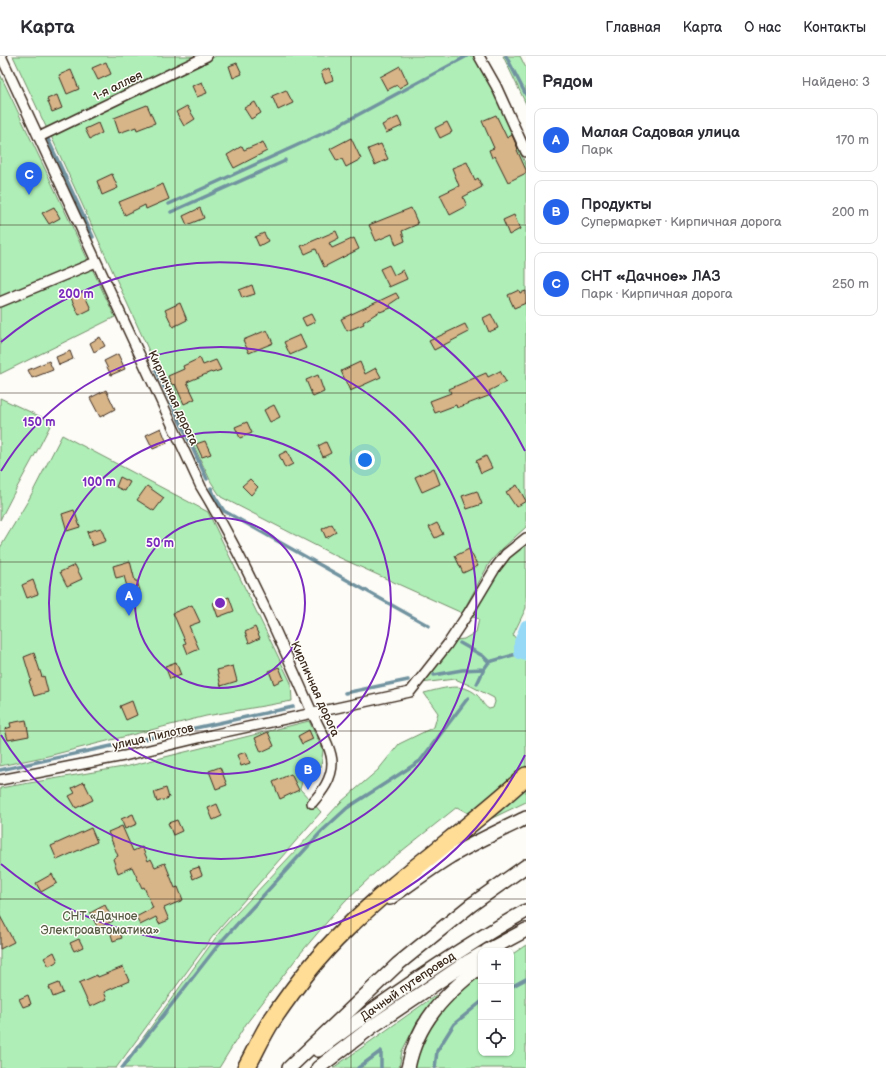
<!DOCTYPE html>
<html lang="ru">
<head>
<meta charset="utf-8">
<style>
	body { margin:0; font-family:"Balsamiq Sans",sans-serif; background:#f2f2f3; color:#2b2b33 }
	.controls { position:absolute; right:12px; bottom:12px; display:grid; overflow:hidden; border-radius:8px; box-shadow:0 1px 3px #0004 }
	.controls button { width:36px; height:36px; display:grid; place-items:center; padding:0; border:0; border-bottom:1px solid #e1e1e2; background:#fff; color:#2b2b33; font:20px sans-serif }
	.you { position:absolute; left:365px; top:404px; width:14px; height:14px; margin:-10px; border:3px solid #fff; border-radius:50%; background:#1a73e8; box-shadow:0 0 0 6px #1a73e833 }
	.badge { display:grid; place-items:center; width:26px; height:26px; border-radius:50%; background:#2563eb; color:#fff; font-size:13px; font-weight:700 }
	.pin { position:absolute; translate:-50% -33px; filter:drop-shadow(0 1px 2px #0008) }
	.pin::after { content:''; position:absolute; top:21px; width:14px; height:12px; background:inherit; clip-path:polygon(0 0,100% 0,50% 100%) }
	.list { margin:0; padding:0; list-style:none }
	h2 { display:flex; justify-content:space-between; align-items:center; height:52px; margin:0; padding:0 16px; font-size:17px }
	h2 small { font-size:13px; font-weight:400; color:#7c7c81 }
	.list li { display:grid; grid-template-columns:26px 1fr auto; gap:12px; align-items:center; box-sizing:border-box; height:64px; margin:0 8px 8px; padding:0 8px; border:1px solid #e1e1e2; border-radius:8px }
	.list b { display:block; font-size:15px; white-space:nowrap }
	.list p { margin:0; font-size:13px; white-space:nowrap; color:#7c7c81 }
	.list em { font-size:13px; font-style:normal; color:#7c7c81 }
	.icon { flex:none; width:22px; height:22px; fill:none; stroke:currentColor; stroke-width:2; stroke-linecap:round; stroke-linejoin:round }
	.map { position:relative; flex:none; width:526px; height:1012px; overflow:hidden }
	header { display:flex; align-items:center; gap:24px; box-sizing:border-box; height:56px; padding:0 20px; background:#fff; border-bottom:1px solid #e1e1e2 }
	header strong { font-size:19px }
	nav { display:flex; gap:22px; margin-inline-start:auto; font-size:14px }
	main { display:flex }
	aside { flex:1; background:#fff }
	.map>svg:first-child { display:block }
	.green { fill:#afefb7; stroke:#758c6a }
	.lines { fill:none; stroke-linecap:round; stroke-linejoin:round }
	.stream { stroke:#7193a0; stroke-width:3.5 }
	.canal { stroke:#95d9f7; stroke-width:12 }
	.building { fill:#d7b589; stroke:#3b2a1e }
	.minor-casing { stroke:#3b2a1e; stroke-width:12 }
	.secondary-casing { stroke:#3b2a1e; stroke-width:16 }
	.motorway-casing { stroke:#3b2a1e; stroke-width:20 }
	.minor { stroke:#fdfcf7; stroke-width:9 }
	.secondary { stroke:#fdfcf7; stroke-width:13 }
	.motorway { stroke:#ffdd96; stroke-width:17 }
	.grid { fill:none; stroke:#3b2a1e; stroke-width:1; stroke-opacity:0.55 }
	.ring { fill:none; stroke:#7b2cbf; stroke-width:2 }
	.labels { text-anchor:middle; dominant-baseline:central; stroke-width:3; stroke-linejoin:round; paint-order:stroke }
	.street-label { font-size:12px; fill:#3b2a1e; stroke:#fdfcf7 }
	.park-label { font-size:12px; fill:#585b44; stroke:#fdfcf7 }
	.centre { fill:#7b2cbf; stroke:#fdfcf7; stroke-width:2 }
	.ring-label { font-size:12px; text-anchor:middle; font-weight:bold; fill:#7b2cbf; stroke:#fdfcf7; stroke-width:3; stroke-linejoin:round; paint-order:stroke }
</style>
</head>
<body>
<header>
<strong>Карта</strong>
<nav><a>Главная</a><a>Карта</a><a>О нас</a><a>Контакты</a></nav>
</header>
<main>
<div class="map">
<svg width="526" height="1012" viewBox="0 0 526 1012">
	<rect width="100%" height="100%" fill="#fdfcf7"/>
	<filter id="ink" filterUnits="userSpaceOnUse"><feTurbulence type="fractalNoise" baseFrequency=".025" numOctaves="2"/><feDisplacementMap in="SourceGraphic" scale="8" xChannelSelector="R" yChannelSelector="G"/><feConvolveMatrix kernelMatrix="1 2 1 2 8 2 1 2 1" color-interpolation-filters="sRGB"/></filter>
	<g filter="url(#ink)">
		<path class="green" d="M13,0H198L47,73Z
			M216,0H475L492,33L526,109V471L502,493L490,506L462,557L336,500L221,441L211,426L154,306L51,80Z
			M503,0H520L526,12V48Z
			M0,18L115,261L0,318Z
			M0,342L52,366C36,399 16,431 0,464Z
			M62,379L208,456L291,627L292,645L206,660L48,700L0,710V492L29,443Z
			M526,486V552L513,579L520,588L526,575V746L484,766L457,751L378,814L344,846L299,899L246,968L219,1012H121L222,873L341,746L378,714L399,688L434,671L438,657L424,637C441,633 462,625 477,639C482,643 482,649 489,653L493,652L495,646L494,642L469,629L455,623L421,627L427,616L456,584L464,583L476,576L479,563L470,560L509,498Z
			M309,665L323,694L321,711L303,723L300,733L321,756L213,880L116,1012H0V732L129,710Z
			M526,889V1012H414C417,1003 419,991 423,983C434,963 462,932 481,919V997H511V899Z
			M436,939L438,941L418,964L402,995L399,1012H333Z"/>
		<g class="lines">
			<path class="stream" d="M506,0L526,39
				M47,81L93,181
				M169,148L326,76L467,0
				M171,156L285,105V104
				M156,314L207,423
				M211,432L215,441L224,455L429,570
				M460,587L483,600L489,606
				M434,619L462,614L484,613
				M477,628L484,613L489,606L520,597
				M345,637L408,624
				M0,714L293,651
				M511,931L526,923
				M122,1012L219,888L322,775L347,752L420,705L468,642
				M358,1012L381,995V1012
				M435,1012L437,995L454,968L481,946"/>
			<path class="canal" d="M526,570L520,586V597L526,599"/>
		</g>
		<path class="building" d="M106,6L111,18L98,24L92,12Z
			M237,7L242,18L233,22L229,10Z
			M400,10L408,27L399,32L397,29L387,34L380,21Z
			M329,12L333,24L325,27L321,16Z
			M71,14L79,33L67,38L59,19Z
			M202,26L207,37L197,41L192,30Z
			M286,34L293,47L278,54L272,40Z
			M57,39L62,52L52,56L47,43Z
			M255,46L261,57L251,63L244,52Z
			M147,49L155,67L137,74L136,71L119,77L114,62Z
			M187,50L195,63L184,70L176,56Z
			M496,59L507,82L512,79L518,93L517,94L526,114V117L508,126L495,100L492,102L489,94L494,92L482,65Z
			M398,61L402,70L386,77L382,69Z
			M447,66L452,76L440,82L435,72Z
			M98,67L102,77L90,83L85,73Z
			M351,82L361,103L346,111L342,103L337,105L330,93Z
			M263,86L267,95L234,112L227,99L242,90L244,94Z
			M381,88L388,103L375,109L368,93Z
			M467,106L475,124L478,122L482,131L463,141L467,150L450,159L440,139L459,130L452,112Z
			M112,118L118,132L102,139L97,125Z
			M163,128L169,143L146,153L145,149L125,159L119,146Z
			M54,151L60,162L49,168L42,157Z
			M200,152L204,162L187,169L183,160Z
			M411,152L418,168L402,175L405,185L396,189L392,178L376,185L369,169Z
			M514,159L520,173L509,179L503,164Z
			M336,175L339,182L329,187L332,192L354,182L359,193L324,211L316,193L305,198L301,190Z
			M264,177L268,185L259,190L255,181Z
			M389,209L394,219L403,214L407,223L389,231L380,213Z
			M252,229L255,238L242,242L239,234Z
			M519,234L520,237L526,235V247L514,252L508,239Z
			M83,236L91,253L79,259L71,242Z
			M396,237L399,242L390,248L391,252L380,256V255L363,266L364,268L347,275L341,263Z
			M180,247L187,264L173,271L165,254Z
			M311,258L315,266L306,270L302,262Z
			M491,258L498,272L489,276L483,262Z
			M465,268L469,276L434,294L429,285Z
			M267,274L273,287L249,297L243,284Z
			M300,279L306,292L290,299L284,286Z
			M100,281L105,290L94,296L90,287Z
			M70,295L73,303L59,309L56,301Z
			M118,298L125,313L111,319L104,305Z
			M200,302L203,309L216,304L221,314L212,317L211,316L187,326L195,343L184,348L175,328L172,329L168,320L184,313L183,310Z
			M49,305L53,314L32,322L28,314Z
			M360,306L365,318L376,312L381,321L350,335L341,315Z
			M500,315L506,326L489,335L491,339L457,352L456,349L435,357L430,345L451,337L449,333L486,317L488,321Z
			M318,319L324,336L313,341L306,324Z
			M106,334L115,353L100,361L90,342Z
			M274,349L280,361L270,366L264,354Z
			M247,366L252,377L240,382L235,371Z
			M161,372L167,387L153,393L146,379Z
			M205,385L211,398L202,401L196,388Z
			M326,386L331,397L323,401L318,390Z
			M287,395L293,408L285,412L279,399Z
			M486,400L492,412L481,417L476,405Z
			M434,412L440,428L422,436L415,421Z
			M120,421L130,426L125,435L116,431Z
			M250,423L258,431L251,439L242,430Z
			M517,429L526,445L516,451L506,436Z
			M147,430L164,442L154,455L137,444Z
			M477,435L482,448L467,453L462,440Z
			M74,454L80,471L67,475L62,458Z
			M437,467L443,478L435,482L429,471Z
			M332,468L336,476L326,482L322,473Z
			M101,472L106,485L92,490L87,476Z
			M469,493L478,510L463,517L455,500Z
			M130,505L135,525H137L140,535L129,538L124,520L116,522L113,510Z
			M75,509L82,523L67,530L60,516Z
			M33,524L38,538L27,542L22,529Z
			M229,541L234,555L218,561L213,547Z
			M192,549L200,566L189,570L199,593L188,598L184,588L186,587L173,557Z
			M255,571L260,582L249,587L245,576Z
			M34,597L42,621L44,620L48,636L34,640L29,625L31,624L24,601Z
			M176,606L181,619L170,623L165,610Z
			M233,610L237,625L221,630L217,614Z
			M279,611L284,623L274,628L269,615Z
			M132,645L137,659L126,664L120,650Z
			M26,664L29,680L8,684L5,673L11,671L10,667Z
			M309,674L313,683L302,688L298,680Z
			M268,676L274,690L261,696L255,682Z
			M246,696L250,707L241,710L237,699Z
			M220,711L227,729L216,733L209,715Z
			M291,718L299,734L280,743L273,726Z
			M84,726L93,744L76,752L69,740L75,737L72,732Z
			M166,732L169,742L157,746L154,736Z
			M217,748L222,760L213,764L208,752Z
			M133,758L137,768L125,773L121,763Z
			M177,764L182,775L173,779L168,767Z
			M122,770L133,795L142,791L148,805L151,803L155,811L165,807L175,832L178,831L183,844L164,852L169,864L159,868L156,861L140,869L136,861L153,852L144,831L142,832L132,811L118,817L113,803L118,800L108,776Z
			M91,772L97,786L57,804L51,790Z
			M199,811L202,819L193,823L190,814Z
			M52,818L57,827L41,836L36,827Z
			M105,849L113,865L98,872L90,857Z
			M0,860L14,886L0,893Z
			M118,872L122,882L113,885L110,875Z
			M79,883L83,891L74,895L70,887Z
			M54,896L58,905L49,910L44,902Z
			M123,911L129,925L104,936L107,943L90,951L79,927L97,919L98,921Z
			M59,927L63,937L53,941L49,931Z
			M28,939L31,948L23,951L19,943Z"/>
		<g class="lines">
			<g class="minor-casing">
				<path id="minor" d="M1,0L201,431C244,502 278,579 311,654C317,669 332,691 332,707C332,723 322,736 312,747
					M479,0L496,30L526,96
					M39,81L207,0
					M0,246L96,206
					M0,724L124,700L211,679L410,636L447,589L469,556L496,511L506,498L526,482"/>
			</g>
			<g class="secondary-casing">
				<g id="secondary">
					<path d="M390,842C410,828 430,813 451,800C475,786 501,774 526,762"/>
					<path d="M487,895L526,874"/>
					<path id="s1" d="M318,994C385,944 453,896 526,855"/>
					<path d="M289,1012L398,908L471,849L526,810"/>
					<path d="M318,1012L373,970L469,905L481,898"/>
					<path d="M408,1012C417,966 445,938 481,910"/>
				</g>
			</g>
			<g class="motorway-casing">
				<path id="motorway" d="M246,1012C255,996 262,979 272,964C293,933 317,901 344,875C401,818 468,774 526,720"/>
			</g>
			<use href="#minor" class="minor"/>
			<use href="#secondary" class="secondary"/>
			<use href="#motorway" class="motorway"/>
		</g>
	</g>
	<path class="grid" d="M175,0V1012M351,0V1012M0,169H526M0,337H526M0,506H526M0,675H526M0,843H526"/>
	<g class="ring">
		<circle cx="220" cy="547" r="85"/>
		<circle cx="220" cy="547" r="171"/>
		<path d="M1 415A256 256 0 1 1 1 679"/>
		<path d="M525 699A341 341 0 0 1 1 808M1 286A341 341 0 0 1 525 395"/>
	</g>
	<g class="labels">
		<g class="street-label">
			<text transform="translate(118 30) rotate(-26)">1-я аллея</text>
			<text transform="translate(173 342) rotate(65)">Кирпичная дорога</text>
			<text transform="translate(315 633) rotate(66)">Кирпичная дорога</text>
			<text transform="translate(153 681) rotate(-13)">улица Пилотов</text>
			<text stroke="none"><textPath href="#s1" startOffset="110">Дачный путепровод</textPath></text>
		</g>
		<g class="park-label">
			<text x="100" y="860">СНТ «Дачное<tspan x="100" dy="14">Электроавтоматика»</tspan></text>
		</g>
	</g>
	<circle cx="220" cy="547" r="6" class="centre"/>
	<g class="ring-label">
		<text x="76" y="242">200 m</text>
		<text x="39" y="370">150 m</text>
		<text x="99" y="430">100 m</text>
		<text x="160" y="491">50 m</text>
	</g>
</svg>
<div class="controls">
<button>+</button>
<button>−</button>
<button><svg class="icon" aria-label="locate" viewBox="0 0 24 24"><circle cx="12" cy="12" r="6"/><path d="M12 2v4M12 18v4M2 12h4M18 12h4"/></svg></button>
</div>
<div class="you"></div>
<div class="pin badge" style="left:129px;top:560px">A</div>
<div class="pin badge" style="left:308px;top:734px">B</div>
<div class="pin badge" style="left:29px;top:139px">C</div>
</div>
<aside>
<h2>Рядом<small>Найдено: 3</small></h2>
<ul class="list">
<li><span class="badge">A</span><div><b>Малая Садовая улица</b><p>Парк</p></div><em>170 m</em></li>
<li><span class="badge">B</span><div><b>Продукты</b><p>Супермаркет · Кирпичная дорога</p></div><em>200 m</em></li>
<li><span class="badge">C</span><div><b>СНТ «Дачное» ЛАЗ</b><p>Парк · Кирпичная дорога</p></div><em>250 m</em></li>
</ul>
</aside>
</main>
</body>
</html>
